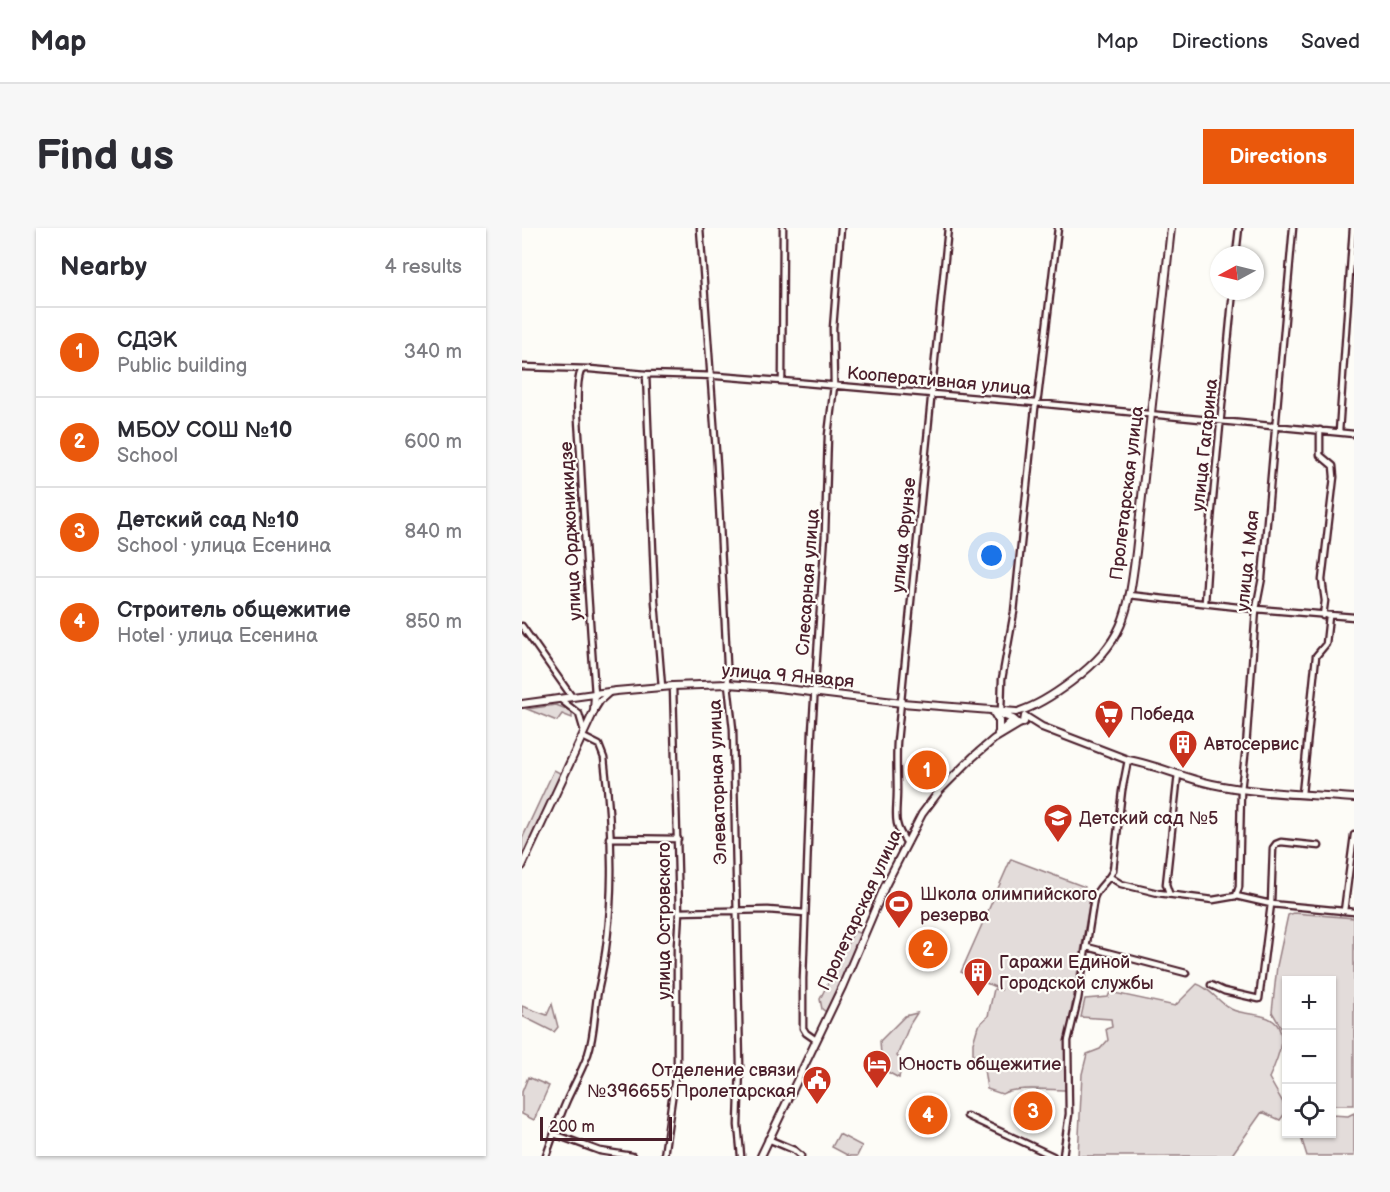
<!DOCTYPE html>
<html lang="en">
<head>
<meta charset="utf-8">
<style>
	body { margin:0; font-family:"Balsamiq Sans",sans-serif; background:#f7f7f7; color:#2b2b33 }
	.controls { position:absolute; right:18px; bottom:18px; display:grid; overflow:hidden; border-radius:0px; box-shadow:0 2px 4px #0004 }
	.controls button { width:54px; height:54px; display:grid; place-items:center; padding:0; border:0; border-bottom:2px solid #e1e1e2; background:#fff; color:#2b2b33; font:30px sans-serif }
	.compass { position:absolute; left:688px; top:18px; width:54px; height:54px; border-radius:50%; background:#fff; box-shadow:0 2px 4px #0004; rotate:263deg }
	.scale { position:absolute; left:18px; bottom:15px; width:132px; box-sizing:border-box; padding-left:6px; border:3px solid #4a1f2b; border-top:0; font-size:16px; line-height:21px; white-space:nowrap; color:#4a1f2b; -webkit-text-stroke:4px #fdfcf7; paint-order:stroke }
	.you { position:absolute; left:470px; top:328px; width:21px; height:21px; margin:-15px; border:4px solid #fff; border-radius:50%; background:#1a73e8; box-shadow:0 0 0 9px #1a73e833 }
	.badge { display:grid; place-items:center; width:39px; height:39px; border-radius:50%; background:#ea580c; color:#fff; font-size:20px; font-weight:700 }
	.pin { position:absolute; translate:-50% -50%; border:3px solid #fff; box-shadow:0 2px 6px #0006 }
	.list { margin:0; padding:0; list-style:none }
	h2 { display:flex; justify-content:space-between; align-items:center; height:78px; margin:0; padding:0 24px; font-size:26px }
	h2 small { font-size:20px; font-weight:400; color:#7c7c81 }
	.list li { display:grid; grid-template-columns:39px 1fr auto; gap:18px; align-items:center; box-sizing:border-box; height:90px; padding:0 24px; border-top:2px solid #e1e1e2 }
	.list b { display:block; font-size:22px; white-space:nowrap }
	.list p { margin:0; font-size:20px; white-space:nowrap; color:#7c7c81 }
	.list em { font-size:20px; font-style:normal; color:#7c7c81 }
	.icon { flex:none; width:33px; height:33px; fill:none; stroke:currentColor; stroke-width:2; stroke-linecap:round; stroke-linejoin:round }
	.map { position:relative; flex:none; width:832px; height:928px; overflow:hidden; border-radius:0px }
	header { display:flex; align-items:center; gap:36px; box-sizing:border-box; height:84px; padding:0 30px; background:#fff; border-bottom:2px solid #e1e1e2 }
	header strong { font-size:28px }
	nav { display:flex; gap:33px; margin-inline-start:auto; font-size:21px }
	.intro { display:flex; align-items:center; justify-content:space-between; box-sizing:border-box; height:144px; padding:0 36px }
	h1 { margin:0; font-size:42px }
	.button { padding:15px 27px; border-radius:0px; background:#ea580c; color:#fff; font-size:21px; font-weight:700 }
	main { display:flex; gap:36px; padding:0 36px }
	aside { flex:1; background:#fff; border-radius:0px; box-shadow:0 2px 4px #0004 }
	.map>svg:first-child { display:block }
	.green { fill:#e3dcda; stroke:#967e82; stroke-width:1.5 }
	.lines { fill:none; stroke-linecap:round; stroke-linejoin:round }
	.street-casing { stroke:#4a1f2b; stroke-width:9 }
	.secondary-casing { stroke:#4a1f2b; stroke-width:10 }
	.street { stroke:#fdfcf7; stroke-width:4.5 }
	.secondary { stroke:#fdfcf7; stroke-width:6 }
	.labels { text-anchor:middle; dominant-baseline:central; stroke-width:4.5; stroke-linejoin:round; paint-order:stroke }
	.street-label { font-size:18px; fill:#4a1f2b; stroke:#fdfcf7 }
	.poi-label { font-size:18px; fill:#4a1f2b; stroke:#fdfcf7; text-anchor:start }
</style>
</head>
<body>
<header>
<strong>Map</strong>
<nav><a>Map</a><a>Directions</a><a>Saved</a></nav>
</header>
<div class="intro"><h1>Find us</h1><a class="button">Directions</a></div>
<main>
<aside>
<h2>Nearby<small>4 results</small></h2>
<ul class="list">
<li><span class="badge">1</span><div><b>СДЭК</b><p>Public building</p></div><em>340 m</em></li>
<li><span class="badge">2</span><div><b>МБОУ СОШ №10</b><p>School</p></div><em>600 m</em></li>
<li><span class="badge">3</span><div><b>Детский сад №10</b><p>School · улица Есенина</p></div><em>840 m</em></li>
<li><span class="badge">4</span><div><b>Строитель общежитие</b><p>Hotel · улица Есенина</p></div><em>850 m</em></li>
</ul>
</aside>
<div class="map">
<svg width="832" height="928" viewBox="0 0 832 928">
	<rect width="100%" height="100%" fill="#fdfcf7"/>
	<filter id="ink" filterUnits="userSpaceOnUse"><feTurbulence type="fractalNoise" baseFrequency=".0167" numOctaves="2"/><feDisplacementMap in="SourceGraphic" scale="12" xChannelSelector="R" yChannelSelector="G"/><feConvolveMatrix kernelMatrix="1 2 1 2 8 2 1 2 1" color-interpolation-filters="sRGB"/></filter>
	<g filter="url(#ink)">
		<path class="green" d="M34,477L47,482L50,485V490L40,486L35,493L5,481Z
			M32,542L40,546L3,624L0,623V611Z
			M489,631L563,659L561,667L568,670L544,813V862C528,862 491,858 480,866L465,861L461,835L451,826V815L456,798L466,788L472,761L480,762L439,744Z
			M772,685L832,690V877H810V752H764V808L750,784L755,738L766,687Z
			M332,703L339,706L306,785L300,781L298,771Z
			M675,756C688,760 696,774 709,781C719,786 729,785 740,788C772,795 756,831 747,850L764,880V884L758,892L740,884L709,928H556L560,846L565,826L578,821L586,812L584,801L590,799L589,791L559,789L563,771L586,769L588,764L653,778Z
			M30,776L36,799L32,804L0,788V778L25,787Z
			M395,785L388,796L375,828L380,833L377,850L360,841L358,813L383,788Z
			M6,849L27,858L12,892L0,886V864Z
			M832,885V928H785L778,906H810V887L826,888Z
			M317,906L340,918L335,928H327L310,919Z"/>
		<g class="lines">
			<g class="street-casing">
				<path id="street" d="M178,0L195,237L206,456L211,501L218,838L216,897L219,928
					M714,27L717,0
					M0,139L68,141L124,146L195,148L260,153L514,175L832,206
					M62,141L59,143C52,157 57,204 58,221C62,303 67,384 73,466
					M124,146L133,374L140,459
					M260,153L261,0
					M798,202V227L811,238L812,249L800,352L803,373L801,388
					M817,204L831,0
					M607,367L734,381L832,389
					M683,375L687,312L711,63
					M0,398L50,469
					M38,471L57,486L62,503
					M73,481L78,473L87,465
					M479,484L480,451L492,384L513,180L516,169L536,0
					M780,566L794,428L804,416L807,388
					M87,610L156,611
					M384,614C370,594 375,587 375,563C375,547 374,531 375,514L426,0
					M797,618L759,614L754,616L751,620L749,676L832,684
					M588,649L599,656L636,665L691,672L714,668L749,676L737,771L702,763L689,757
					M647,665L644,656L656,546
					M714,668L717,659L719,562L724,519L734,381L740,350L771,0
					M822,683L832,607
					M157,684L246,682L283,685
					M565,719L664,745
					M294,812L284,805L281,800V751L290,503L303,307L306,207L312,158L311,100L319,0
					M445,888L531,928
					M32,906L78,923L110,928
					M246,911L272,922L279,928
					M24,928C31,909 37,890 45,872C52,857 60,842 66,826C73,805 72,784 76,763C94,687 91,606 82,530L77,517L61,509
					M142,928L155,835V718L157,684L151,458
					M541,928L547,886L546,813L556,771L572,670C576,658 587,653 591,642L600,563L606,532"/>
			</g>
			<g class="secondary-casing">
				<path id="secondary" d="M0,476L94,463L151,458L206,456L248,459L380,475L494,484
					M498,483C517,477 533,466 549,454C602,414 606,387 614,324L649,0
					M472,485L477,493V505
					M478,486L491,491L497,496L502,494L503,488
					M504,489L520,499L606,532C635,537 661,550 690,556C736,566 785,566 832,570
					M476,506L491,492
					M0,638L72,483L73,466
					M239,928L320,759L363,658L400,586L418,562L451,529L472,511L497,496"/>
			</g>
			<use href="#street" class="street"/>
			<use href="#secondary" class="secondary"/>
		</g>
	</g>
	<defs>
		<g id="supermarket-pin" transform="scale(1.5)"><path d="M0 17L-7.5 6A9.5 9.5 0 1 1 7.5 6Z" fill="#c8321e" stroke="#fdfcf7"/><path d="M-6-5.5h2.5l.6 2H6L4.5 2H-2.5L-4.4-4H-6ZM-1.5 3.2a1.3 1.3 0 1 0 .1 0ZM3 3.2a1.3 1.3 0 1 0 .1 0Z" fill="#fff"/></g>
		<g id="building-pin" transform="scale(1.5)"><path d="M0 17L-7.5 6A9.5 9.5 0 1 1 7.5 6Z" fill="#c8321e" stroke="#fdfcf7"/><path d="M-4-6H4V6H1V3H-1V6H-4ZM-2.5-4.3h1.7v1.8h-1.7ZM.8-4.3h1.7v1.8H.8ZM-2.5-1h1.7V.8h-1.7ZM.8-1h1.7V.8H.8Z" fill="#fff"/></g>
		<g id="school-pin" transform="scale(1.5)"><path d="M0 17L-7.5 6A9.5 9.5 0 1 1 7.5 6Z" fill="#c8321e" stroke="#fdfcf7"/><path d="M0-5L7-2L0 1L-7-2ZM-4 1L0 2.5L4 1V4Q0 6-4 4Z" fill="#fff"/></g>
		<g id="stadium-pin" transform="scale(1.5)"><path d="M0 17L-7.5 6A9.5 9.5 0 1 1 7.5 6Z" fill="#c8321e" stroke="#fdfcf7"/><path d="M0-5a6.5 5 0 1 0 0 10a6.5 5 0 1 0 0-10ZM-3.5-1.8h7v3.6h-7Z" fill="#fff"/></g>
		<g id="hotel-pin" transform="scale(1.5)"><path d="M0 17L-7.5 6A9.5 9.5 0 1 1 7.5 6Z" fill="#c8321e" stroke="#fdfcf7"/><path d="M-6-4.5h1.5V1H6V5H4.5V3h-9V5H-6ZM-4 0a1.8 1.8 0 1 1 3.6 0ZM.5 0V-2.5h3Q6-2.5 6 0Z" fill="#fff"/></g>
		<g id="civic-pin" transform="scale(1.5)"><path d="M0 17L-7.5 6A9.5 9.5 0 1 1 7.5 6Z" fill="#c8321e" stroke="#fdfcf7"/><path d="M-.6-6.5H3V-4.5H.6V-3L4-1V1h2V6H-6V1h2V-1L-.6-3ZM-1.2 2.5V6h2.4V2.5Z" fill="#fff"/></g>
	</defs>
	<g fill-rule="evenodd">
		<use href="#supermarket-pin" x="587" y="486"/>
		<use href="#building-pin" x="661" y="516"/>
		<use href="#school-pin" x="536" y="590"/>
		<use href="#stadium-pin" x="377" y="676"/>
		<use href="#building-pin" x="456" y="744"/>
		<use href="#hotel-pin" x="355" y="836"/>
		<use href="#civic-pin" x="295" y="852"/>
	</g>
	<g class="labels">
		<g class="street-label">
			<text transform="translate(417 153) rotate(5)">Кооперативная улица</text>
			<text transform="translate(683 217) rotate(-84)">улица Гагарина</text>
			<text transform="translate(605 265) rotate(-83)">Пролетарская улица</text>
			<text transform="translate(49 303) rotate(-93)">улица Орджоникидзе</text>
			<text transform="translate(382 307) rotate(-84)">улица Фрунзе</text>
			<text transform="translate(726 333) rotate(-84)">улица 1 Мая</text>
			<text transform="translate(286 354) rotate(-86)">Слесарная улица</text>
			<text transform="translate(266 448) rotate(5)">улица 9 Января</text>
			<text transform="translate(196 554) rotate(-92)">Элеваторная улица</text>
			<text transform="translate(338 682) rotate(-65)">Пролетарская улица</text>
			<text transform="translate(142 693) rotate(-90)">улица Островского</text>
		</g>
		<g class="poi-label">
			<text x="608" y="486">Победа</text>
			<text x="682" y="516">Автосервис</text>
			<text x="557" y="590">Детский сад №5</text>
			<text x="398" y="666">Школа олимпийского<tspan x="398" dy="21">резерва</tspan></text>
			<text x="477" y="734">Гаражи Единой<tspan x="477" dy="21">Городской службы</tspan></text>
			<text x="376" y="836">Юность общежитие</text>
			<text x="274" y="842" text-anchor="end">Отделение связи<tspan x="274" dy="21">№396655 Пролетарская</tspan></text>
		</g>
	</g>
</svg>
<div class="controls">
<button>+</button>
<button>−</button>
<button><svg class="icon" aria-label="locate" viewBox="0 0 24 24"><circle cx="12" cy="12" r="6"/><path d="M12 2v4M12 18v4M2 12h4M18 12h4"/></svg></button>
</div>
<svg class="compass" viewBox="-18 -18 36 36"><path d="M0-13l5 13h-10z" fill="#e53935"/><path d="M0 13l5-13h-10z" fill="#7c7c81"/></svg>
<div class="scale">200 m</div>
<div class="you"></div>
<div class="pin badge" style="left:405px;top:542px">1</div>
<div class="pin badge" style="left:406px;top:721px">2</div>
<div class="pin badge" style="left:511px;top:883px">3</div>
<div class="pin badge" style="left:406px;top:887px">4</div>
</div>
</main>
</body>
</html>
